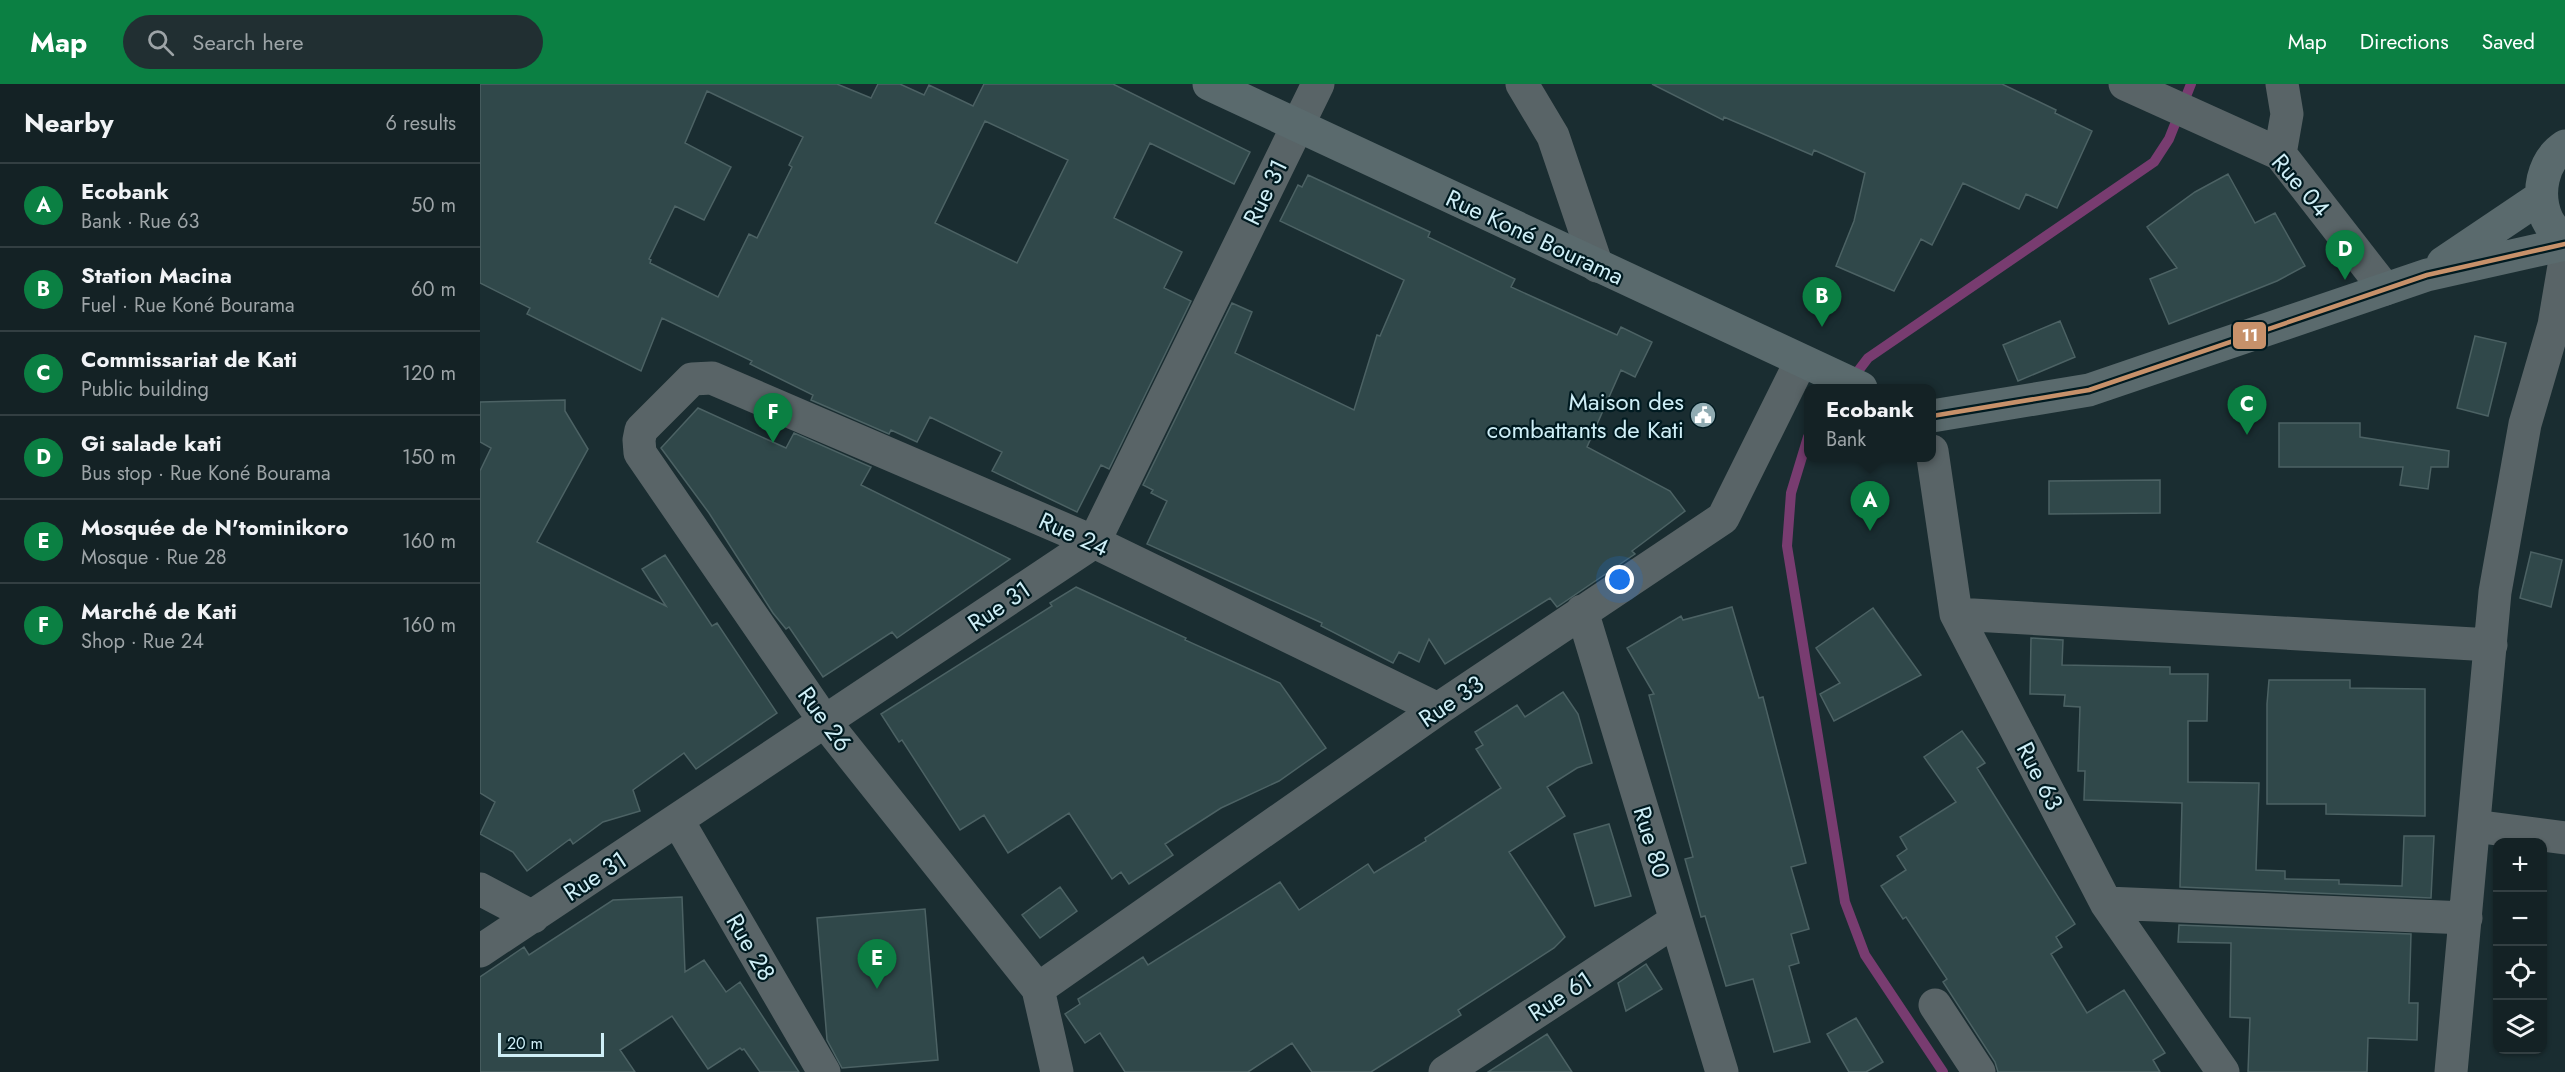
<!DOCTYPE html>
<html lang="en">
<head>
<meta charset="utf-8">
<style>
	body { margin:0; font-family:Jost,sans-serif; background:#212f32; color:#f1f3f6 }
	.controls { position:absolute; right:18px; bottom:18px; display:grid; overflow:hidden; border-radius:12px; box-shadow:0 2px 4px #0004 }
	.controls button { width:54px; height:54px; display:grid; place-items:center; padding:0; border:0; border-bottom:2px solid #333f42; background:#142225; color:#f1f3f6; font:30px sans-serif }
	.scale { position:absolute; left:18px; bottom:15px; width:106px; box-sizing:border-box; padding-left:6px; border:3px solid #cfeff7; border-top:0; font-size:16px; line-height:21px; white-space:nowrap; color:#cfeff7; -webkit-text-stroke:4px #001a20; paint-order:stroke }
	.you { position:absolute; left:1140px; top:496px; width:21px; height:21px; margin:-15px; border:4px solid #fff; border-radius:50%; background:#1a73e8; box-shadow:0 0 0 9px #1a73e833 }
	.badge { display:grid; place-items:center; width:39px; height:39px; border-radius:50%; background:#0b8043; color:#fff; font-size:20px; font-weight:700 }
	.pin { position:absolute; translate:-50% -50px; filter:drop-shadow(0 2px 3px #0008) }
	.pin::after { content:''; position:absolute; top:32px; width:21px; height:18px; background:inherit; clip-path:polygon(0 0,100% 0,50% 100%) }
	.popup { position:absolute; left:1324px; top:300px; width:132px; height:78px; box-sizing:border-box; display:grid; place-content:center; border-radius:12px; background:#142225; filter:drop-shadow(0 2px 4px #0005); font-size:20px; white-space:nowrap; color:#9da4a7 }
	.popup b { font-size:22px; color:#f1f3f6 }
	.popup::after { content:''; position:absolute; left:50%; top:100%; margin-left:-12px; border:12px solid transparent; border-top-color:#142225 }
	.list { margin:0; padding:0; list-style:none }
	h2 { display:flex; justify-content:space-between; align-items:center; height:78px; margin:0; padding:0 24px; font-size:26px }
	h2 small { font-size:20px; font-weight:400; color:#9da4a7 }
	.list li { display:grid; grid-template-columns:39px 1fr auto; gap:18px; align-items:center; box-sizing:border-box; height:84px; padding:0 24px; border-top:2px solid #333f42 }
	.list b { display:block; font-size:22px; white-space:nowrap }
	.list p { margin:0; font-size:20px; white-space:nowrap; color:#9da4a7 }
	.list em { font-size:20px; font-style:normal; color:#9da4a7 }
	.icon { flex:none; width:33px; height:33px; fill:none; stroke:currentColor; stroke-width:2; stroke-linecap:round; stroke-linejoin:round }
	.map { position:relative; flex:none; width:2085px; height:988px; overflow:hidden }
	header { display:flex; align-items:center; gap:36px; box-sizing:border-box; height:84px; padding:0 30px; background:#0b8043; color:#fff }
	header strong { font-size:28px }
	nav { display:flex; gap:33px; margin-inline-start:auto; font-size:21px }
	.search { width:420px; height:54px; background:#212f32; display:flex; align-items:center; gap:15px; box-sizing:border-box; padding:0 21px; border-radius:33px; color:#9da4a7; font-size:22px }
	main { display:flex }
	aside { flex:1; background:#142225 }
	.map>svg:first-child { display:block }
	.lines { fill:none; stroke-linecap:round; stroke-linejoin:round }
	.stream { stroke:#783c70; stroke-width:10 }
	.building { fill:#30484a; stroke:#4c6264; stroke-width:1.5; fill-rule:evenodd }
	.minor { stroke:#596467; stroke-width:33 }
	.highway { stroke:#5a6a6d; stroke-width:33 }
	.bus-1-casing { stroke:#001a20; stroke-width:9 }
	.bus-1 { stroke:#c7916a; stroke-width:4.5 }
	.labels { text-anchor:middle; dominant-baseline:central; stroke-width:4.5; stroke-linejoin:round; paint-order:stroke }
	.street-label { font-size:24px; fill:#cfeff7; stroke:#001a20 }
	.poi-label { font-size:24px; fill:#cfeff7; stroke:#001a20; text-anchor:end }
	.line-badge { stroke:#001a20; stroke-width:2 }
	.badge-label { font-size:16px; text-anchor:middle; font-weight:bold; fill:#fff }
</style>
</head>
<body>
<header>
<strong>Map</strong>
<div class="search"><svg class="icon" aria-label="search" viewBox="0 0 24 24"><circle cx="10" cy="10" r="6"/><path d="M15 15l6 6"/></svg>Search here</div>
<nav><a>Map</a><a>Directions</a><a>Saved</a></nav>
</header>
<main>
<aside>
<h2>Nearby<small>6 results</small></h2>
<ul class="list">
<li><span class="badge">A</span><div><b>Ecobank</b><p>Bank · Rue 63</p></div><em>50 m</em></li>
<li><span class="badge">B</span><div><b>Station Macina</b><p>Fuel · Rue Koné Bourama</p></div><em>60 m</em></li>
<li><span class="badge">C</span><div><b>Commissariat de Kati</b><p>Public building</p></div><em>120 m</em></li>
<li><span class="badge">D</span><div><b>Gi salade kati</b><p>Bus stop · Rue Koné Bourama</p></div><em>150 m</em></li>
<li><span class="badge">E</span><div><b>Mosquée de N'tominikoro</b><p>Mosque · Rue 28</p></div><em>160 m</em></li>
<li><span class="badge">F</span><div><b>Marché de Kati</b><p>Shop · Rue 24</p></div><em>160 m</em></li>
</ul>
</aside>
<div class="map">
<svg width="2085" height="988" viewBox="0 0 2085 988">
	<rect width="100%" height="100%" fill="#1a2d31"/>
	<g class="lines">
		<path class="stream" d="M1372,295L1388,274L1674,78L1689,55L1711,0
			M1328,353L1311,409L1307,462L1365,818L1385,871L1463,988"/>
	</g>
	<path class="building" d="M0,0H357L391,14L398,0H420L444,11L449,1L493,22L504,0H633L770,68L754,100L670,59L634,134L702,168L684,204L711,217L629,385L621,381L597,428L512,387L522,368L450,333L437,358L411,346L409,350L331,316L333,311L270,280L272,277L182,234L161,287L47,230L50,224L0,199ZM227,7L323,53L309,81L312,83L277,154L269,150L238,213L170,179L171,176L169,175L195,122L224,136L251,83L205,59ZM505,37L588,76L537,179L455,139Z
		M1172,0H1522L1576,26L1575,29L1612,47L1577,124L1546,110L1539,125L1483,99L1452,161L1441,155L1414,207L1356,182L1374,137L1385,89L1334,66L1332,71L1244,33L1243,36Z
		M1748,90L1775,139L1795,129L1825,182L1797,197L1689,240L1670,195L1697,184L1667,143L1715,108Z
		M828,91L950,148L948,153L1035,195L1031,203L1137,251L1141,243L1172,258L1155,293L1141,286L1107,363L1190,407L1205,427L1152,467L1155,470L1077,523L1070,514L965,580L949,555L939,578L919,568L913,579L841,542L842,539L667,460L687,417L671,409L673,406L663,401L752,219L772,228L755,269L874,326L897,251L900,252L924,196L800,137L818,101L822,103Z
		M1580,237L1595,273L1538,297L1523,261Z
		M1995,252L2026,259L2008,332L1977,324Z
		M85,316V327L108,365L57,458L186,522L162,485L185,471L232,542L237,539L297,629L216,685L204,669L153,706L160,727L123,738L93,760L90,755L47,787L33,768L0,750L15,718L0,709V387L11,364L0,358V318Z
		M218,324L306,364L314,349L391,383L381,401L530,475L417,554L412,548L343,593L309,543L306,545L293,529L229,429L181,364Z
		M1799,339H1880V353L1969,367L1968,383H1951L1948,405L1920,401L1923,383H1799Z
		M1680,396V429L1569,430V397Z
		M2051,468L2082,476L2071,523L2040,514Z
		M596,503L706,554L705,556L800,599L846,664L799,697L741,724L685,760L693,771L649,800L641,788L632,795L589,729L528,769L504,731L480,746L422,656L419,658L401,630L572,522L570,519Z
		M1252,523L1279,614L1283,613L1326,779L1311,783L1329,845L1311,850L1319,879L1309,882L1330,958L1294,968L1273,895L1246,902L1225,832L1221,833L1205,775L1213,773L1169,611L1174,610L1147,564L1201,532L1203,536Z
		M1393,524L1441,591L1354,637L1340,610L1360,599L1336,564Z
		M1551,554L1583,556L1582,581L1690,583V590H1728L1727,637H1708V698L1779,699L1776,786L1805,787V795L1859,796V800L1922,802L1924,752H1954L1951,814L1700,803L1702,719L1604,716L1605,687H1598L1600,623L1584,622L1585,611L1550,610Z
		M1789,596H1870V604L1945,605V732L1846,730V720H1787V620Z
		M1083,608L1098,630L1112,679L1097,684L1067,703L1085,732L1029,768L1085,853L1074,864L978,926L981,931L891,988H832L812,959L768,988H645L620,949L605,959L585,930L600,920L598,915L663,873L668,881L800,798L819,826L888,780L894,789L946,757L945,754L1021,704L996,665L1003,661L995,648L1037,621L1045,633Z
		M1482,647L1505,679L1497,684L1595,840L1576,853L1582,863L1571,870L1607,929L1644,906L1685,969L1673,976L1680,988H1518L1515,978L1463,898L1467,895L1426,833L1423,835L1401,802L1426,786L1417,772L1427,765L1420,753L1476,718L1444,673Z
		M1129,740L1151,812L1115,822L1094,750Z
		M580,803L597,827L560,854L542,831Z
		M202,813L205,888L224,876L246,908L260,898L319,988H280L264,965L262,966L260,964L228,985L192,932L140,966L155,988H0V893L44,863L49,871L133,816Z
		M445,825L458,976L362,984L347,956L337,834Z
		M1699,841L1931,850L1929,919H1938L1937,956L1888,954L1887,988H1768L1770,934L1750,933L1751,859L1698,858Z
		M1166,880L1182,905L1146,927L1138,899Z
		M1376,934L1403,978L1386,988H1369L1347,950Z
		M1067,950L1092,988H1008Z"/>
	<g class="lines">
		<path class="minor" d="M1042,0L1073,52L1117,182
			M1645,0L1800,70L1905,205
			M1800,70L1807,30L1802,0
			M1452,367L1476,530L1626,819L1743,988
			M1102,527L1242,988
			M1476,530L2011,561
			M198,737L344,988
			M1994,742L2085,754
			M0,805L53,833
			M1626,819L1986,834
			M0,867L614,458L838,0
			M558,905L958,625L1243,434L1321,277
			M1455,921L1499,988
			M577,988L558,905L345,638L160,369L159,356L161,346L212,295L232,294L614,458L958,625
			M965,988L1195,837
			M1971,988L2015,508L2045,340L2074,241L2085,176"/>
		<path class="highway" d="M729,0L1381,304
			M2085,62C2062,77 2056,110 2067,135C2071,144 2078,150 2085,156
			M1963,179L2061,113
			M1452,332L1609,306L1947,191L2085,160"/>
		<g class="bus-1-casing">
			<path id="bus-1" d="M1452,332L1609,306L1947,191L2085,160"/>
		</g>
		<use href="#bus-1" class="bus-1"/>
	</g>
	<defs>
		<g id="civic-disc" transform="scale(1.35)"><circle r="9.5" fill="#90abb2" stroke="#001a20"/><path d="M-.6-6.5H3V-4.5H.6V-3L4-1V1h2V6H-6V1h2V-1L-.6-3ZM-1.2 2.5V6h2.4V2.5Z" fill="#fff"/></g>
	</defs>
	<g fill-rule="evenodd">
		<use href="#civic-disc" x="1223" y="331"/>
	</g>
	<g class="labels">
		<g class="street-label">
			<text transform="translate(1821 101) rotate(49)">Rue 04</text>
			<text transform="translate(785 108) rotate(-64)">Rue 31</text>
			<text transform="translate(1055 153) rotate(25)">Rue Koné Bourama</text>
			<text transform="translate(594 450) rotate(24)">Rue 24</text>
			<text transform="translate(519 522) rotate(-34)">Rue 31</text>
			<text transform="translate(971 617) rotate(-34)">Rue 33</text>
			<text transform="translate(345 635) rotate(54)">Rue 26</text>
			<text transform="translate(1560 692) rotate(63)">Rue 63</text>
			<text transform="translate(1172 758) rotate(73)">Rue 80</text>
			<text transform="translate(115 792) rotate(-33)">Rue 31</text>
			<text transform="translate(271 863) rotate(60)">Rue 28</text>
			<text transform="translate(1080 912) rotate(-33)">Rue 61</text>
		</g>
		<g class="poi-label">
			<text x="1204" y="317">Maison des<tspan x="1204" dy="28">combattants de Kati</tspan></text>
		</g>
	</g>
	<rect class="line-badge" x="1752" y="237" width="35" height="29" rx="6" fill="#c7916a"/>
	<g class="badge-label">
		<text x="1770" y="257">11</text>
	</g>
</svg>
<div class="controls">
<button>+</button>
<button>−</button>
<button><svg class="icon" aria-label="locate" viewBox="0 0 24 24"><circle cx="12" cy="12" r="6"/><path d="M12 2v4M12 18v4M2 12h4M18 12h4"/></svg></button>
<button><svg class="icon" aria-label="layers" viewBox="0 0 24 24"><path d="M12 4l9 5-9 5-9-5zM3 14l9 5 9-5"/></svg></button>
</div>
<div class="scale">20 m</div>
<div class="you"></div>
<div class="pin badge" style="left:1390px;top:447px">A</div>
<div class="popup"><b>Ecobank</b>Bank</div>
<div class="pin badge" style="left:1342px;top:243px">B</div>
<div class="pin badge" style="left:1767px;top:351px">C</div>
<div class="pin badge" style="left:1865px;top:196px">D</div>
<div class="pin badge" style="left:397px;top:905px">E</div>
<div class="pin badge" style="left:293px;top:359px">F</div>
</div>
</main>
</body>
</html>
